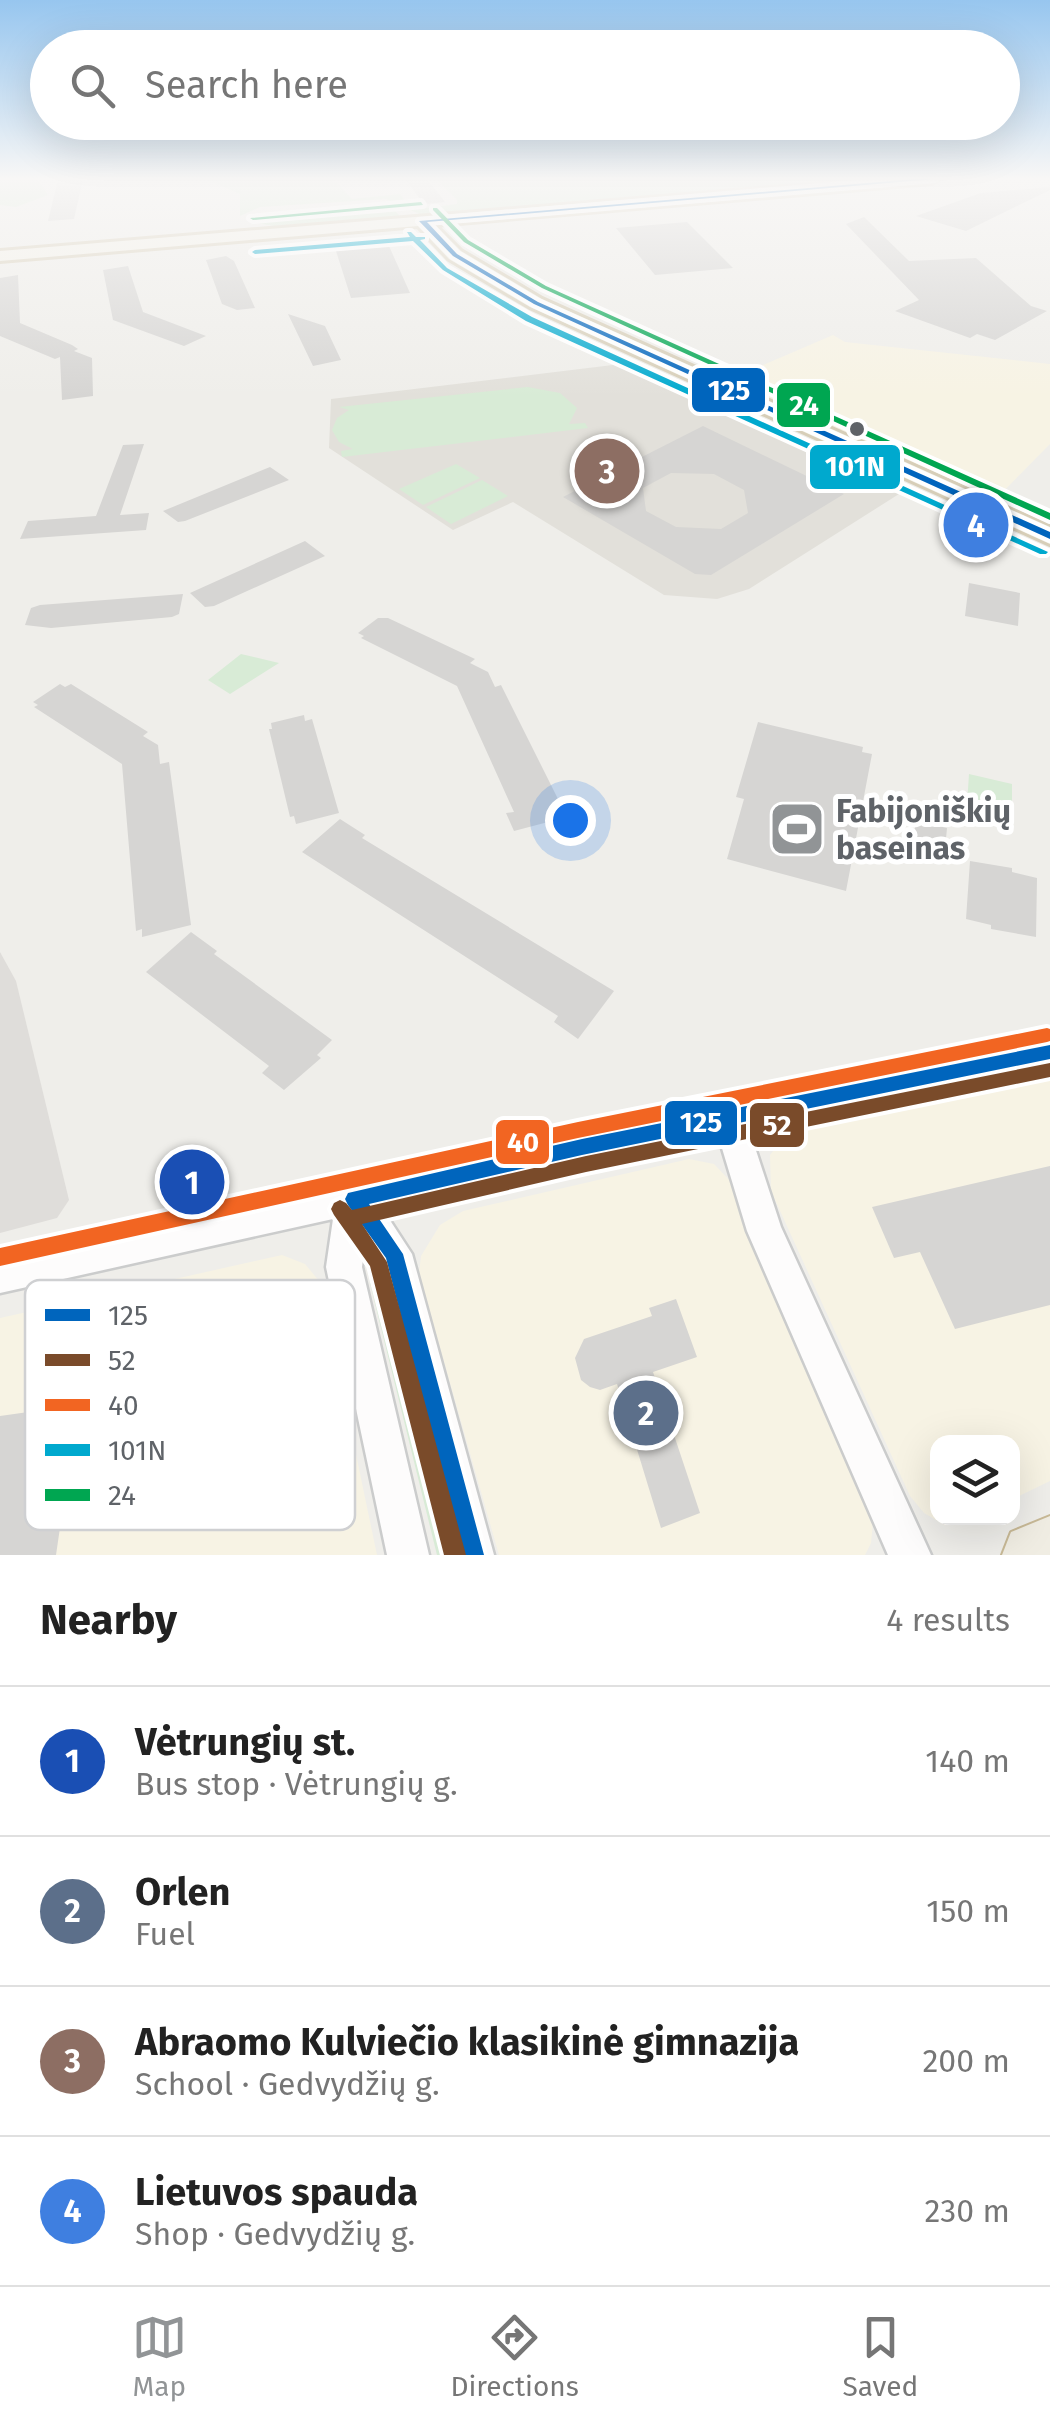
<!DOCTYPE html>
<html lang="en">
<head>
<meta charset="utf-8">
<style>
	body { margin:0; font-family:"Fira Sans",sans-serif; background:#f2f2f2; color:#222 }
	.controls { position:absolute; right:30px; bottom:30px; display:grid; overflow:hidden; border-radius:20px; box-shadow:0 10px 40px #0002 }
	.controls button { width:90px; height:90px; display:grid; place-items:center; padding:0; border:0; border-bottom:2px solid #e0e0e0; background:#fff; color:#222; font:50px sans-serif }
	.you { position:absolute; left:570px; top:820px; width:35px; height:35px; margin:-25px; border:8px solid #fff; border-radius:50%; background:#1a73e8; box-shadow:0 0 0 15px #1a73e833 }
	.badge { display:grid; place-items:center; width:65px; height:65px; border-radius:50%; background:#919496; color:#fff; font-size:32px; font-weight:700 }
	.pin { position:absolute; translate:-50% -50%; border:5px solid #fff; box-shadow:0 2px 10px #0006 }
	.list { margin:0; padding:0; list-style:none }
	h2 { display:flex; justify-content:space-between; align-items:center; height:130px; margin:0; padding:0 40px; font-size:42px }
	h2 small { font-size:32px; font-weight:400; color:#767676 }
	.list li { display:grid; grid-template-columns:65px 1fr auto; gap:30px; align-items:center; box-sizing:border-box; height:150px; padding:0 40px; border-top:2px solid #e0e0e0 }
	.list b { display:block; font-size:38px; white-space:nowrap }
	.list p { margin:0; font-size:32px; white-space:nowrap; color:#767676 }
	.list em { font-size:32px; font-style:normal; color:#767676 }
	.icon { flex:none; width:55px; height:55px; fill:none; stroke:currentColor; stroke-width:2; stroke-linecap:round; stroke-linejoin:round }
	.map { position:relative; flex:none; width:1050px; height:1555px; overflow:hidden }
	.search { position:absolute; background:#fff; box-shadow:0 10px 40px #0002; left:30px; right:30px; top:30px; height:110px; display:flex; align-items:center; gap:25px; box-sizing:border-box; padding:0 35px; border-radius:55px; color:#767676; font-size:38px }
	.sheet { height:730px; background:#fff }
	nav { display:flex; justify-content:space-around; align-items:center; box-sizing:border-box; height:140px; border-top:2px solid #e0e0e0; background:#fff; font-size:28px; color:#767676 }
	nav a { display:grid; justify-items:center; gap:5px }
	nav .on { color:#919496 }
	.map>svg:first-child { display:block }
	.commercial { fill:#f7f3e4 }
	.industrial { fill:#dfddda }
	.education { fill:#e2e0da }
	.green { fill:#d8ebd6 }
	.building { fill:#d6d5d3; fill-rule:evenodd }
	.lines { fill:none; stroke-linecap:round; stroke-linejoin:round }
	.minor-casing { stroke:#cbcccc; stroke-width:5 }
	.major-casing { stroke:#d7ceb8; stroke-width:6 }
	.highway-casing { stroke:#c8b996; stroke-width:4 }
	.minor { fill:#fdfcfc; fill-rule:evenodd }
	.major { fill:#f4f2e9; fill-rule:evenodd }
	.highway { fill:#f0ede3; fill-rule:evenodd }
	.bus-1-casing { stroke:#fff; stroke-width:8 }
	.bus-2-casing { stroke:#fff; stroke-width:8 }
	.bus-3-casing { stroke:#fff; stroke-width:8 }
	.bus-4-casing { stroke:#fff; stroke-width:8 }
	.bus-5-casing { stroke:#fff; stroke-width:8 }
	.bus-1 { fill:#0065bd; fill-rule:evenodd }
	.bus-2 { fill:#7a4b2a; fill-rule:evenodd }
	.bus-3 { fill:#f26522; fill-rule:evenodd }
	.bus-4 { fill:#00a9ce; fill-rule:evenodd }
	.bus-5 { fill:#00a651; fill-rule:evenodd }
	.bus-dot { fill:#5f6368; stroke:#fff; stroke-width:4 }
	.labels { text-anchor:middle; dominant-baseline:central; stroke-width:10; stroke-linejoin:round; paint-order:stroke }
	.poi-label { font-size:32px; font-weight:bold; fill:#5f6368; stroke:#fff; text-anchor:start }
	.key { fill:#fff; stroke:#cfd0d2; stroke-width:2.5 }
	.key-label { font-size:28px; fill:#5f6368 }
	.line-badge { stroke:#fff; stroke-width:4 }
	.badge-label { font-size:28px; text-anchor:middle; font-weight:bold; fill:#fff }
</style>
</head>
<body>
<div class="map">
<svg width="1050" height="1555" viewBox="0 0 1050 1555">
	<rect width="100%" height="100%" fill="#efeeea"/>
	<path class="commercial" d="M833,335L845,342L1050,364V444L993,502L839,429L724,382Z
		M1050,1072V1481L1013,1499L1012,1442H938V1518H973L945,1525L924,1513L910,1496L771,1191L770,1155L791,1129L809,1122Z
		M689,1159L714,1164L735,1186L874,1513L871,1543L865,1555H499L419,1274L421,1256L440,1225L463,1211Z
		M282,1255L305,1264L320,1282L377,1555H0V1318Z"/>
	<path class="industrial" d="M0,952L16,981L69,1200L57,1218L0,1233Z"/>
	<path class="education" d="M621,364L899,494L749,589L717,599L664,595L513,502L453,530L329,448L331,399Z"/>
	<path class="green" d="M0,179H37L48,195L16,207L0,205Z
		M206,179H342L335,181L352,199L400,194L412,210L457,204V200L436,179H897L426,217L386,199L260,207L240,216V194Z
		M379,206L393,209L400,216L274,226L257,223L276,214Z
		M528,387L560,393L577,408L569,424L585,423L588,428L342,457L341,451L353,449L339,442L332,430L337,418L349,410L339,407Z
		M456,464L480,478L423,505L399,489Z
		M482,480L508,496L451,524L426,507Z
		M241,654L279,663L230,694L208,680Z
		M969,774L1012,784V830L966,819Z
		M380,1281L449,1555H437L370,1283Z"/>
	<path class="building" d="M64,179H83L74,219L48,221L58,180Z
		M405,179H427L445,202L424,204Z
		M1050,187V190L966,231L916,216L981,193Z
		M864,217L909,261L976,258L1031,306L1047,311L995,340L977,334L970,338L895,311L919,300L846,224Z
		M687,222L733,268L655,275L616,228Z
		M389,246L410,293L351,298L336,251Z
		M226,256L234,261L255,308L237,310L222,304L206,260Z
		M128,266L143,312L206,336L184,346L113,320L103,270Z
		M18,275L20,323L72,345L78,349L74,351L92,358L93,396L62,400L60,357L55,359L0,336V278Z
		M288,314L325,326L341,360L313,366Z
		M703,426L844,494L711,575L695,574L563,497ZM671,473L714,474L744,490L748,513L721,529L676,527L646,511L643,488Z
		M144,444L120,515L149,513L146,530L20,539L28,521L96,516L123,445Z
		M270,467L289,480L185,521L178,522L163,511Z
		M305,541L325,556L214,606L205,607L190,593Z
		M969,583L1020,593L1018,626L965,616Z
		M183,594L179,614L172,617L51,628L25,625L31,608L40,605Z
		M378,618H388L475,659L470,663L488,672L495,687L501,685L567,817L514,831L506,813L514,812L457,686L361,638L364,636L358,633Z
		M60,684L65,687L71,684L148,732L143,736L158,745L160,764L169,762L191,925L142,937V929L136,931L122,764L34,707L38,705L33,702Z
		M304,715L305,721L312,719L339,813L296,824L294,816L290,817L269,729H272L271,723Z
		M758,722L863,747L862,752L872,754L846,891L727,859L744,799L736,797Z
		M340,819L365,835L362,838L614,991L578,1039L554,1022L558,1016L302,852Z
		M916,821L947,828L945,849L913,841Z
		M970,861L1012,868V872L1037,878L1036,937L991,929V925L966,919Z
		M191,932L217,951L214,954L332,1040L317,1055L321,1058L284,1090L262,1073L269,1066L146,972Z
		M1050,1166V1305L955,1329L920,1252L894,1258L872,1207Z
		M676,1299L697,1357L653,1372L700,1513L661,1528L617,1384L600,1390L590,1387L581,1380L575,1358L584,1339L652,1316L649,1308Z
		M78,1405L56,1555H0V1416Z"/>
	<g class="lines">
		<g class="minor-casing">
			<path id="minor" d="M1050,1038V1066L749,1129L781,1227L931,1555H888L747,1231L718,1135L382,1208L412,1254L494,1555H452L378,1262L365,1244L362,1267L429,1555H387L326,1267L333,1219L0,1293V1257L582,1131Z"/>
		</g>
		<g class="major-casing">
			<path id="major" d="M881,179H939L932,183L435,225L461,251L542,299L1050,527V544L530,307L449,259L418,226L0,261V251Z"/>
		</g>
		<g class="highway-casing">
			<path id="highway" d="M1050,1516V1555H1002L1011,1532Z"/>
		</g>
		<use href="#minor" class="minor"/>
		<use href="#major" class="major"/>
		<use href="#highway" class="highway"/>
		<g class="bus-1-casing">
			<path id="bus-1" d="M914,179H935L427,222L457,254L538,302L1050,532V539L534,304L453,256L419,221Z
				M1050,1045V1059L582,1155L369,1204L403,1254L484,1555H462L386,1258L348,1205L345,1199L348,1193L582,1139Z"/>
		</g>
		<g class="bus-2-casing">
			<path id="bus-2" d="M1050,1063V1077L586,1172L362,1224L387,1262L466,1555H444L370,1266L334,1215L331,1209L334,1203L340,1200L346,1203L352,1210L586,1156Z"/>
		</g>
		<g class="bus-3-casing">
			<path id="bus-3" d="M1047,1028L1050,1029V1041L1047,1042L578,1138L0,1266V1248L578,1122Z"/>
		</g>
		<g class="bus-4-casing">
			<path id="bus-4" d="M407,232H411L416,237H425V239L420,240L447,268L532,317L1048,552L1046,554H1040L526,321L443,270L413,241L255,254L252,252L255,250L410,237Z"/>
		</g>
		<g class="bus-5-casing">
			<path id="bus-5" d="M421,202L423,205L253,220L250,218Z
				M433,208H437L468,240L546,286L1050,513V520L542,288L464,242L433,210Z"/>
		</g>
		<use href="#bus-1" class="bus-1"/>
		<use href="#bus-2" class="bus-2"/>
		<use href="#bus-3" class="bus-3"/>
		<use href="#bus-4" class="bus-4"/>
		<use href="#bus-5" class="bus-5"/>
	</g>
	<linearGradient id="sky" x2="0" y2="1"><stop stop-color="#97c6ef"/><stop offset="0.45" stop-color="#f8f7f6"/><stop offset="1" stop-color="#f8f7f6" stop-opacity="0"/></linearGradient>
	<rect width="1050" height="397" fill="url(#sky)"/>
	<defs>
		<g id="stadium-square" transform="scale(2.875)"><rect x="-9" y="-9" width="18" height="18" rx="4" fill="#919496" stroke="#fff"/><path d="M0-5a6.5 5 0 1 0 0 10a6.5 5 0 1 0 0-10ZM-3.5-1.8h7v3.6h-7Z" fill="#fff"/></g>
	</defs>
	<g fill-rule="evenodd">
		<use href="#stadium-square" x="797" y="829"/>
	</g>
	<circle class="bus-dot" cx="857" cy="429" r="9"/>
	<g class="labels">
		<g class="poi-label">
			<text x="836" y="811">Fabijoniškių<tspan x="836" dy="37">baseinas</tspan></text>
		</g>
	</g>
	<rect x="25" y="1280" width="330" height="250" rx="15" class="key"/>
	<rect x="45" y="1309" width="45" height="12" fill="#0065bd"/>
	<rect x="45" y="1354" width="45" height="12" fill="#7a4b2a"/>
	<rect x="45" y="1399" width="45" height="12" fill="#f26522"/>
	<rect x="45" y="1444" width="45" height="12" fill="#00a9ce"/>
	<rect x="45" y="1489" width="45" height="12" fill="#00a651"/>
	<g class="key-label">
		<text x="108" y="1325">125</text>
		<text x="108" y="1370">52</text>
		<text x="108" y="1415">40</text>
		<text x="108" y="1460">101N</text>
		<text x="108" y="1505">24</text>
	</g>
	<g class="line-badge">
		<rect x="690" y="366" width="77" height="48" rx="10" fill="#0065bd"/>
		<rect x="775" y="381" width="57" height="48" rx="10" fill="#00a651"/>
		<rect x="808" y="443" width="94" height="48" rx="10" fill="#00a9ce"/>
		<rect x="663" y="1099" width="76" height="48" rx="10" fill="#0065bd"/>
		<rect x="748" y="1101" width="58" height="48" rx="10" fill="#7a4b2a"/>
		<rect x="494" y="1118" width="57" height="48" rx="10" fill="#f26522"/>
	</g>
	<g class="badge-label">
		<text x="729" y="400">125</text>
		<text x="804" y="415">24</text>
		<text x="855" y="476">101N</text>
		<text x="701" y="1132">125</text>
		<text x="777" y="1135">52</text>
		<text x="523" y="1152">40</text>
	</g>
</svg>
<div class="controls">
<button><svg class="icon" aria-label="layers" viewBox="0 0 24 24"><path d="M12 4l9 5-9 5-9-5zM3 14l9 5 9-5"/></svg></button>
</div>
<div class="you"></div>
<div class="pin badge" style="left:192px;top:1182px;background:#1a4fb4">1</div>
<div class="pin badge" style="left:646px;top:1413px;background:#5c6f8a">2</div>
<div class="pin badge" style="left:607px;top:471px;background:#8d6e63">3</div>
<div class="pin badge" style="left:976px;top:525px;background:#3f7fe0">4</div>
<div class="search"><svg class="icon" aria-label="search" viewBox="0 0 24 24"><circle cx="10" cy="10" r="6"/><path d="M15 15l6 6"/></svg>Search here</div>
</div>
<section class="sheet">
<h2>Nearby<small>4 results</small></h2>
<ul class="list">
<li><span class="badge" style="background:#1a4fb4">1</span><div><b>Vėtrungių st.</b><p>Bus stop · Vėtrungių g.</p></div><em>140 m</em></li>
<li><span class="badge" style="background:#5c6f8a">2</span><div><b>Orlen</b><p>Fuel</p></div><em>150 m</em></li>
<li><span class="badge" style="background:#8d6e63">3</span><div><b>Abraomo Kulviečio klasikinė gimnazija</b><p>School · Gedvydžių g.</p></div><em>200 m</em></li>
<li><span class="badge" style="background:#3f7fe0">4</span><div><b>Lietuvos spauda</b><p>Shop · Gedvydžių g.</p></div><em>230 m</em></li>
</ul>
</section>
<nav>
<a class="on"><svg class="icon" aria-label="map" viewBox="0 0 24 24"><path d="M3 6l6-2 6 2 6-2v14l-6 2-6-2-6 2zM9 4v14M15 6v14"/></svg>Map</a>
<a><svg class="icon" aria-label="directions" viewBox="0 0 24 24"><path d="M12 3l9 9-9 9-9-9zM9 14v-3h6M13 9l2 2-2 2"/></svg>Directions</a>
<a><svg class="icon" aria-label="saved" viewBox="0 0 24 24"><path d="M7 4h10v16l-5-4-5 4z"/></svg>Saved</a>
</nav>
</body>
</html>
